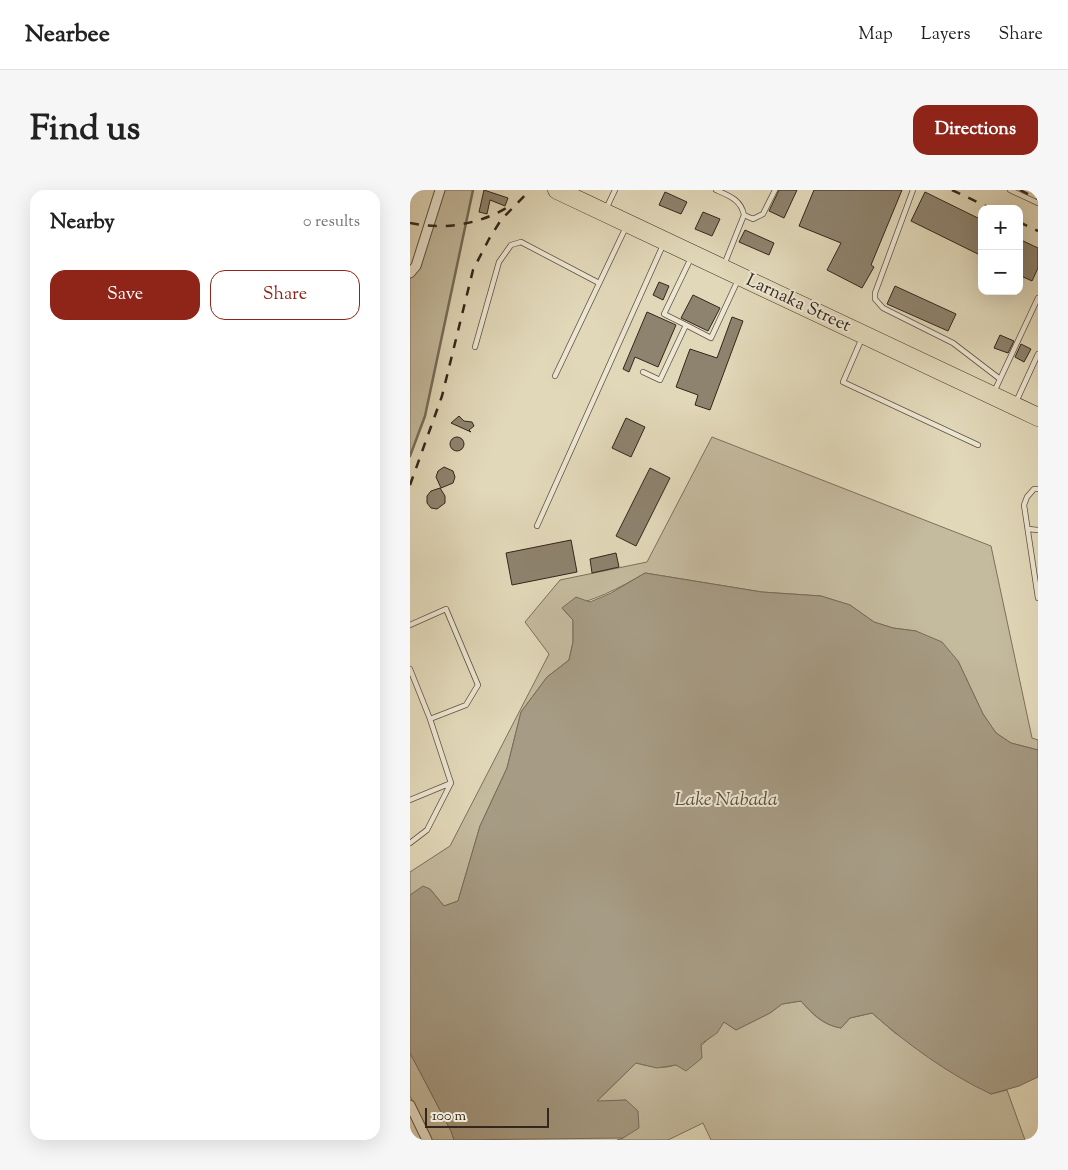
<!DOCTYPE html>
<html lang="en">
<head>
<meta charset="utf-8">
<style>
	body { margin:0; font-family:"Sorts Mill Goudy",serif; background:#f6f6f6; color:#222 }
	.controls { position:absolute; right:15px; top:15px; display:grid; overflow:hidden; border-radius:10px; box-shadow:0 5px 20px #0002 }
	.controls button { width:45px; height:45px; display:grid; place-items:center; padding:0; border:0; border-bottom:1px solid #e0e0e0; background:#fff; color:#222; font:25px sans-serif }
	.scale { position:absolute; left:15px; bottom:12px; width:124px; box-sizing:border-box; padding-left:5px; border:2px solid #34261c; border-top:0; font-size:14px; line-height:18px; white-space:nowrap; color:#34261c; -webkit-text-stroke:4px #ece6d2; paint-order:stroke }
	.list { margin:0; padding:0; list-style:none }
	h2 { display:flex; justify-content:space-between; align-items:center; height:65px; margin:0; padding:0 20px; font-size:21px }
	h2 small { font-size:16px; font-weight:400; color:#767676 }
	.actions { display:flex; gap:10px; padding:15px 20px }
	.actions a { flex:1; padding:11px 0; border:1px solid #8f2418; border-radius:15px; text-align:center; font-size:18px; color:#8f2418 }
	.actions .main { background:#8f2418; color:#fff }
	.map { position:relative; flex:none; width:628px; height:950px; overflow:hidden; border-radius:15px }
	header { display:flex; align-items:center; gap:30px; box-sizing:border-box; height:70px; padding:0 25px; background:#fff; border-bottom:1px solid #e0e0e0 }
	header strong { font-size:24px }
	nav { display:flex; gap:28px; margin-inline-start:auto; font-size:18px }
	.intro { display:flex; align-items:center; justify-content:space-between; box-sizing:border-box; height:120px; padding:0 30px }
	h1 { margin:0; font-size:35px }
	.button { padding:12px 22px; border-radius:15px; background:#8f2418; color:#fff; font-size:18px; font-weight:700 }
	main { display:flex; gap:30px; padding:0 30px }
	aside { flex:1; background:#fff; border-radius:15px; box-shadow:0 5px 20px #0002 }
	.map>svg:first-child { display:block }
	.green { fill:#c4ba9e; stroke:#7c705d }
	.water { fill:#a69b84; stroke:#786c5a }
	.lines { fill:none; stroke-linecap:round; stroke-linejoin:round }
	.stream { stroke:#786c5a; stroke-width:2.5 }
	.building { fill:#8e836e; stroke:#34261c }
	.lane-casing { stroke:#5f5243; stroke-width:6 }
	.street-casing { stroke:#5f5243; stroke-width:11 }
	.highway-casing { stroke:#34261c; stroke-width:19 }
	.lane { stroke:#ece6d2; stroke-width:4.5 }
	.street { stroke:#ece6d2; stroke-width:9 }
	.highway { stroke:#e1d8b9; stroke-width:18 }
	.rail { stroke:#34261c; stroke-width:2.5; stroke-dasharray:9 9; stroke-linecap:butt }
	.labels { text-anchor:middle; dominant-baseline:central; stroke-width:4; stroke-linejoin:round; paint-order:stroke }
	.street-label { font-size:18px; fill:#34261c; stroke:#ece6d2 }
	.water-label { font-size:19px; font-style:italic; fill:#56493b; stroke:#ece6d2 }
</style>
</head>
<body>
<header>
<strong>Nearbee</strong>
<nav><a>Map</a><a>Layers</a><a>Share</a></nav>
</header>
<div class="intro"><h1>Find us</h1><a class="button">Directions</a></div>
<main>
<aside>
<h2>Nearby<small>0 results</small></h2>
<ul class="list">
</ul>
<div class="actions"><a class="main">Save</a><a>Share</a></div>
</aside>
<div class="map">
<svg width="628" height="950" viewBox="0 0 628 950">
	<rect width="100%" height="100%" fill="#e1d8b9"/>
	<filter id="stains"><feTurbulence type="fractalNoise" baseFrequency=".004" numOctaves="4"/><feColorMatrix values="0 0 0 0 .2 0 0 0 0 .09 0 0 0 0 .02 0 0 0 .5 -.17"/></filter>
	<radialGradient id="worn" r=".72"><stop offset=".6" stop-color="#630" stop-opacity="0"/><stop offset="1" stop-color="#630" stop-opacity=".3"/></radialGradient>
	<path class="green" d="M27,0H63L15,226L0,266V80Z
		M302,247L581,356L622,548L628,550V560L601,553L586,543L573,524L548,471L506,441L483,438L464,432L440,415L411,406L352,402L235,383C208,399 184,411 152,418L163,430V452L159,470L137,487L111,522L97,578L70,636L48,711L34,716L20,699L0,705V682L40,656L139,464L115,432L150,390L237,372Z
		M391,811C403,825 413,835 431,838L440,828L462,823L485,843L581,904L597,900L615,950H301L293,933L258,950H207L213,948L216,910L186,912L226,873C239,876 251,880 265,875C275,872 308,841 314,832L326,840L360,823L372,814Z
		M0,863L41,941L44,950H21L0,906Z"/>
	<path class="water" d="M235,383L352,402L411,406L440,415L464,432L483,438L506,441L532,452L548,471L573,524L586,543L601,553L628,560V887L609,896L581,904C538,884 497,854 462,823L440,828L431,838C413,835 403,824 391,811L372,814L360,823L326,840L314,832L307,843L291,854L292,868L276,881L266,875L247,878L226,873L187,911L216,910L228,921L229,938L213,948L44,950L41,941L0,863V705L13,696L20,699L34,716L48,711L70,636L97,578L111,522L137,487L159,470L163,452V430L152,418L166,407L180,412L201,403Z"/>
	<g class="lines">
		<path class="stream" d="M0,266L15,226L63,0"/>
	</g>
	<path class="building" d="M74,0L98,8L95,16L80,10L77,24L69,22Z
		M369,0H387L374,28L359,21Z
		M404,0H492L461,75L464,77L452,98L417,80L431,53L389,36Z
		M255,2L277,12L271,24L249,15Z
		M515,2L572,30V66L501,31Z
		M293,22L310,29L302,46L285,39Z
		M335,40L364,53L359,65L329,52Z
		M609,49L628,58V78L622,91L609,85Z
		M249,92L259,96L253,110L243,105Z
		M485,96L546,124L538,141L477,114Z
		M283,105L310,118L298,141L271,128Z
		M237,122L266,135L248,177L225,167L219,182L213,179Z
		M322,127L333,131L300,220L285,215L288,205L266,197L280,159L307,168Z
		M590,145L604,151L598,163L584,158Z
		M611,154L621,159L614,172L605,167Z
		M49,226L54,231L62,232L64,236L59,240L61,242L41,233Z
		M216,228L235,237L221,267L202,258Z
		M40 254a7 7 0 1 1 14 0a7 7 0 1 1-14 0Z
		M34,277L43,281L45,287L43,293L31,298L26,287L28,281Z
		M240,278L260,288L226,356L206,346Z
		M30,298L35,306V313L27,319L21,318L17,313V306L21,301Z
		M161,350L167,382L102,395L96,363Z
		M206,363L209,377L182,383L180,369Z"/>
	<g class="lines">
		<g class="lane-casing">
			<path id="lane" d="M306,0C320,6 331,10 334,25L314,75
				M503,0L465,103V109L473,118L543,153L590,189
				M600,0L628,13
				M196,19L205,0
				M334,25L343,29L353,24L365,0
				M276,135L254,124L281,68
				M452,148L433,192L568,255
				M65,157L89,72L101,55L111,52L189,93
				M233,182L250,190L276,135L301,148L328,90
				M145,186L216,37
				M584,202L628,108
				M606,212L628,164
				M628,299H624L617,307L614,315L628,408
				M127,336L253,55
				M618,339L628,340
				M0,435L36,419L68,495L56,515L20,529
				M0,479L20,529L41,593L17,640L0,653
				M0,610L41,593"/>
		</g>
		<g class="street-casing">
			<path id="street" d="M0,83L6,76L30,0
				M0,915L17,950"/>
		</g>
		<g class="highway-casing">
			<path id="highway" d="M147,0L628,227"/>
		</g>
		<use href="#lane" class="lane"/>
		<use href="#street" class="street"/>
		<use href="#highway" class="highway"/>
		<path class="rail" d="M542,0L582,19
			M610,0L628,9
			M609,32L628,41
			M0,33C34,40 68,35 98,17
			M0,295L32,206L63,80L79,49L91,30L120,0"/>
	</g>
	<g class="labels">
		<g class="street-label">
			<text transform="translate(388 114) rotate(25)">Larnaka Street</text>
		</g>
		<g class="water-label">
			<text x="316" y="610">Lake Nabada</text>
		</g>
	</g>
	<rect width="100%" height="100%" filter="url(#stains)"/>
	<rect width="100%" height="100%" fill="url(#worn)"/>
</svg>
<div class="controls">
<button>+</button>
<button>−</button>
</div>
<div class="scale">100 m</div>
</div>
</main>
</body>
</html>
